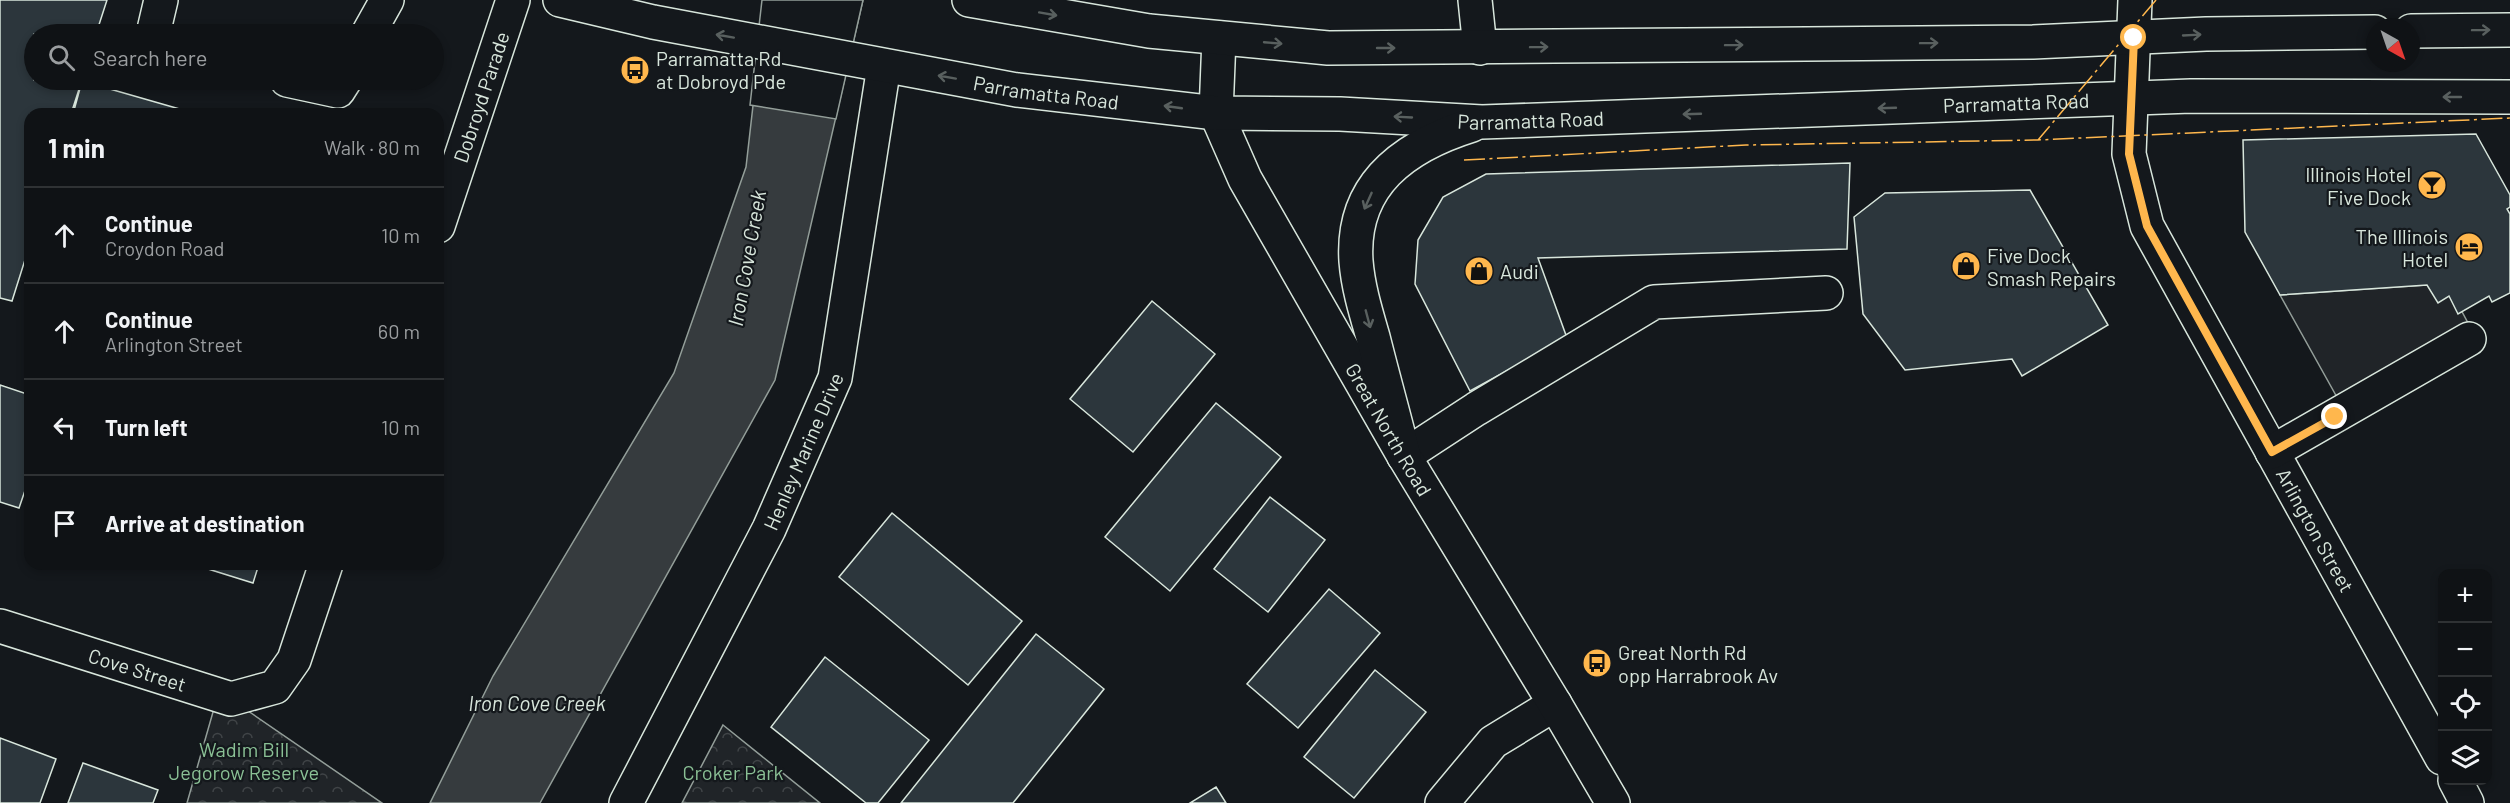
<!DOCTYPE html>
<html lang="en">
<head>
<meta charset="utf-8">
<style>
	body { margin:0; font-family:Barlow,sans-serif; background:#181b1e; color:#f1f3f6 }
	.controls { position:absolute; right:18px; bottom:18px; display:grid; overflow:hidden; border-radius:12px; box-shadow:0 3px 9px #0003 }
	.controls button { width:54px; height:54px; display:grid; place-items:center; padding:0; border:0; border-bottom:2px solid #2f3234; background:#0f1215; color:#f1f3f6; font:30px sans-serif }
	.compass { position:absolute; left:2366px; top:18px; width:54px; height:54px; border-radius:50%; background:#0f1215; box-shadow:0 3px 9px #0003; rotate:140deg }
	.stop { position:absolute; width:18px; height:18px; margin:-14px; border:4px solid #ffb74d; border-radius:50%; background:#fff }
	.stop.end { background:#ffb74d; border-color:#fff; box-shadow:0 2px 6px #0008 }
	.list { margin:0; padding:0; list-style:none }
	h2 { display:flex; justify-content:space-between; align-items:center; height:78px; margin:0; padding:0 24px; font-size:26px }
	h2 small { font-size:20px; font-weight:400; color:#9b9ea0 }
	.list li { display:grid; grid-template-columns:39px 1fr auto; gap:18px; align-items:center; box-sizing:border-box; height:96px; padding:0 24px; border-top:2px solid #2f3234 }
	.list b { display:block; font-size:22px; white-space:nowrap }
	.list p { margin:0; font-size:20px; white-space:nowrap; color:#9b9ea0 }
	.list em { font-size:20px; font-style:normal; color:#9b9ea0 }
	.icon { flex:none; width:33px; height:33px; fill:none; stroke:currentColor; stroke-width:2; stroke-linecap:round; stroke-linejoin:round }
	.map { position:relative; flex:none; width:2510px; height:803px; overflow:hidden }
	.search { position:absolute; background:#0f1215; box-shadow:0 3px 9px #0003; left:24px; top:24px; width:420px; height:66px; display:flex; align-items:center; gap:15px; box-sizing:border-box; padding:0 21px; border-radius:33px; color:#9b9ea0; font-size:22px }
	.panel { position:absolute; background:#0f1215; box-shadow:0 3px 9px #0003; left:24px; top:108px; width:420px; height:462px; border-radius:18px }
	.map>svg:first-child { display:block }
	.grass { fill:#202428; stroke:#939e99; stroke-width:1.5 }
	.forest { fill:url(#forest-crowns); stroke:#939e99; stroke-width:1.5 }
	.water { fill:#363b3e; stroke:#939e99; stroke-width:1.5 }
	.pier { fill:#14181c; stroke:#939e99; stroke-width:1.5 }
	.building { fill:#2c363c; stroke:#d8e6dc; stroke-width:1.5 }
	.lines { fill:none; stroke-linecap:round; stroke-linejoin:round }
	.minor-casing { stroke:#d8e6dc; stroke-width:36 }
	.major-casing { stroke:#d8e6dc; stroke-width:36 }
	.highway-casing { stroke:#d8e6dc; stroke-width:36 }
	.minor { stroke:#14181c; stroke-width:33 }
	.major { stroke:#14181c; stroke-width:33 }
	.highway { stroke:#14181c; stroke-width:33 }
	.power { stroke:#ffb74d; stroke-width:1.5; stroke-dasharray:21 4.5 3 4.5; stroke-linecap:butt }
	.oneway { stroke:#59605f }
	.route { stroke:#ffb74d; stroke-width:8 }
	.labels { text-anchor:middle; dominant-baseline:central; stroke-width:4.5; stroke-linejoin:round; paint-order:stroke }
	.poi-label { font-size:20px; fill:#d8e6dc; stroke:#14181c; text-anchor:start }
	.street-label { font-size:20px; fill:#d8e6dc; stroke:#14181c }
	.park-label { font-size:20px; fill:#8ac095; stroke:#14181c }
	.water-label { font-size:21px; font-style:italic; fill:#d8e6dc; stroke:#14181c }
</style>
</head>
<body>
<div class="map">
<svg width="2510" height="803" viewBox="0 0 2510 803">
	<defs>
		<pattern id="forest-crowns" width="20" height="18" patternUnits="userSpaceOnUse" patternTransform="scale(1.5)"><rect width="20" height="18" fill="#202428"/><path d="M2 6a3 3 0 1 1 6 0M12 15a3 3 0 1 1 6 0" fill="none" stroke="#404447"/></pattern>
	</defs>
	<rect width="100%" height="100%" fill="#14181c"/>
	<path class="grass" d="M2427,285L2452,293L2468,323L2338,399L2280,295Z"/>
	<path class="forest" d="M219,691L382,803H187Z
		M723,725L820,803H682Z"/>
	<path class="water" d="M765,0H863L775,380L540,803H430L493,676L674,373L746,167Z"/>
	<path class="pier" d="M762,0H863L836,119L750,105Z"/>
	<path class="building" d="M0,0H107L96,34H34V80H82L71,114H30V244L12,301L0,298Z
		M82,81L197,114H73Z
		M2476,134L2510,195V207L2507,209L2510,214V293L2492,302L2489,296L2458,314L2449,296L2438,303L2427,285L2280,295L2245,232L2243,140Z
		M1850,163L1847,249L1538,258L1567,338L1470,391L1415,284L1418,240L1443,197L1486,174Z
		M2030,190L2108,325L2022,376L2012,359L1905,370L1863,314L1854,217L1885,193Z
		M1152,301L1215,354L1133,452L1070,399Z
		M0,385L30,395V476L19,508L0,502Z
		M1216,403L1281,457L1170,591L1105,537Z
		M1270,497L1325,540L1268,612L1214,569Z
		M892,513L1022,621L968,685L839,577Z
		M192,564H259L253,583Z
		M1329,589L1380,633L1298,728L1247,684Z
		M1036,634L1104,689L1013,803H901Z
		M825,657L929,740L878,803H866L771,727Z
		M1375,670L1426,712L1354,798L1304,757Z
		M0,738L56,759L40,803H0Z
		M83,763L158,790L153,803H68Z
		M1216,787L1226,803H1190Z"/>
	<g class="lines">
		<g class="minor-casing">
			<g id="minor">
				<path d="M1475,0L1480,48"/>
				<path id="s1" d="M2135,0L2129,154L2147,226L2442,758"/>
				<path d="M153,34L161,0"/>
				<path d="M368,34L387,0"/>
				<path d="M287,80L338,91L345,80"/>
				<path id="s2" d="M438,226L513,0"/>
				<path d="M2272,452L2469,339"/>
				<path d="M1404,456L1476,409L1654,302L1826,293"/>
				<path id="s3" d="M0,626L231,699L275,687L294,660L326,564"/>
				<path d="M2455,780L2467,803"/>
				<path id="s4" d="M626,803L769,529L835,378L884,66"/>
				<path d="M1442,803L1493,742L1555,704"/>
			</g>
		</g>
		<g class="major-casing">
			<g id="major">
				<path id="s5" d="M1219,38L1216,113L1245,179L1404,456L1555,704L1613,803"/>
			</g>
		</g>
		<g class="highway-casing">
			<g id="highway">
				<path id="s6" d="M560,0L653,22L1017,90L1216,113L1340,114L1482,122L2191,96L2510,97"/>
				<path d="M969,0L1149,31L1328,48L2033,42L2206,34L2375,32"/>
				<path d="M2411,31L2510,30"/>
				<path d="M1404,456C1394,416 1383,377 1373,337C1366,313 1358,287 1356,261C1351,184 1405,146 1472,125"/>
			</g>
		</g>
		<use href="#minor" class="minor"/>
		<use href="#major" class="major"/>
		<use href="#highway" class="highway"/>
		<path class="power" d="M2156,0L2038,140L2510,118
			M1464,160L1746,145L2038,140"/>
	</g>
	<defs><path id="oneway-shaft" d="M-6 0H5M1.5-3L5.5 0L1.5 3" fill="none" stroke-width="1.6" stroke-linecap="round" stroke-linejoin="round" transform="scale(1.5)"/></defs>
	<g class="oneway">
		<use href="#oneway-shaft" transform="translate(1048 14) rotate(10)"/>
		<use href="#oneway-shaft" transform="translate(2481 30) rotate(-1)"/>
		<use href="#oneway-shaft" transform="translate(2192 35) rotate(-3)"/>
		<use href="#oneway-shaft" transform="translate(725 36) rotate(-170)"/>
		<use href="#oneway-shaft" transform="translate(1273 43) rotate(5)"/>
		<use href="#oneway-shaft" transform="translate(1929 43) rotate(-1)"/>
		<use href="#oneway-shaft" transform="translate(1734 45) rotate(-1)"/>
		<use href="#oneway-shaft" transform="translate(1539 47) rotate(-1)"/>
		<use href="#oneway-shaft" transform="translate(1386 48)"/>
		<use href="#oneway-shaft" transform="translate(947 77) rotate(-170)"/>
		<use href="#oneway-shaft" transform="translate(2452 97) rotate(-180)"/>
		<use href="#oneway-shaft" transform="translate(1173 107) rotate(-172)"/>
		<use href="#oneway-shaft" transform="translate(1887 108) rotate(178)"/>
		<use href="#oneway-shaft" transform="translate(1692 114) rotate(178)"/>
		<use href="#oneway-shaft" transform="translate(1403 117) rotate(-177)"/>
		<use href="#oneway-shaft" transform="translate(1368 201) rotate(114)"/>
		<use href="#oneway-shaft" transform="translate(1368 319) rotate(75)"/>
	</g>
	<g class="lines">
		<path class="route" d="M2134,38L2129,154L2147,226L2272,452L2335,417"/>
	</g>
	<defs>
		<g id="bus-disc" transform="scale(1.5)"><circle r="9.5" fill="#ffb74d" stroke="#14181c"/><path d="M-5-6H5V4H4V6H2V4H-2V6H-4V4H-5ZM-3.5-4V0h7V-4ZM-3.5 1.2v1.5H-2V1.2ZM2 1.2v1.5H3.5V1.2Z" fill="#111"/></g>
		<g id="bar-disc" transform="scale(1.5)"><circle r="9.5" fill="#ffb74d" stroke="#14181c"/><path d="M-6-5H6L.8 .8V4.5H3.5V6h-7V4.5H-.8V.8Z" fill="#111"/></g>
		<g id="hotel-disc" transform="scale(1.5)"><circle r="9.5" fill="#ffb74d" stroke="#14181c"/><path d="M-6-4.5h1.5V1H6V5H4.5V3h-9V5H-6ZM-4 0a1.8 1.8 0 1 1 3.6 0ZM.5 0V-2.5h3Q6-2.5 6 0Z" fill="#111"/></g>
		<g id="shop-disc" transform="scale(1.5)"><circle r="9.5" fill="#ffb74d" stroke="#14181c"/><path d="M-5-2.5h2.3a2.7 3.5 0 0 1 5.4 0H5L5.5 6h-11ZM-1.5-2.5h3a1.5 2.3 0 0 0-3 0Z" fill="#111"/></g>
	</defs>
	<g fill-rule="evenodd">
		<use href="#bus-disc" x="635" y="70"/>
		<use href="#bar-disc" x="2432" y="185"/>
		<use href="#hotel-disc" x="2469" y="247"/>
		<use href="#shop-disc" x="1966" y="266"/>
		<use href="#shop-disc" x="1479" y="271"/>
		<use href="#bus-disc" x="1597" y="663"/>
	</g>
	<g class="labels">
		<g class="poi-label">
			<text x="656" y="58">Parramatta Rd<tspan x="656" dy="23">at Dobroyd Pde</tspan></text>
			<text x="2411" y="174" text-anchor="end">Illinois Hotel<tspan x="2411" dy="23">Five Dock</tspan></text>
			<text x="2448" y="236" text-anchor="end">The Illinois<tspan x="2448" dy="23">Hotel</tspan></text>
			<text x="1987" y="255">Five Dock<tspan x="1987" dy="23">Smash Repairs</tspan></text>
			<text x="1500" y="271">Audi</text>
			<text x="1618" y="652">Great North Rd<tspan x="1618" dy="23">opp Harrabrook Av</tspan></text>
		</g>
		<g class="street-label">
			<text stroke="none"><textPath href="#s6" startOffset="495">Parramatta Road</textPath></text>
			<text stroke="none"><textPath href="#s2" startOffset="136">Dobroyd Parade</textPath></text>
			<text stroke="none"><textPath href="#s6" startOffset="1467">Parramatta Road</textPath></text>
			<text stroke="none"><textPath href="#s6" startOffset="981">Parramatta Road</textPath></text>
			<text stroke="none"><textPath href="#s5" startOffset="436">Great North Road</textPath></text>
			<text stroke="none"><textPath href="#s4" startOffset="394">Henley Marine Drive</textPath></text>
			<text stroke="none"><textPath href="#s1" startOffset="576">Arlington Street</textPath></text>
			<text stroke="none"><textPath href="#s3" startOffset="144">Cove Street</textPath></text>
		</g>
		<g class="park-label">
			<text x="244" y="749">Wadim Bill<tspan x="244" dy="23">Jegorow Reserve</tspan></text>
			<text x="733" y="772">Croker Park</text>
		</g>
		<g class="water-label">
			<text transform="translate(746 258) rotate(-80)">Iron Cove Creek</text>
			<text x="537" y="702">Iron Cove Creek</text>
		</g>
	</g>
</svg>
<div class="controls">
<button>+</button>
<button>−</button>
<button><svg class="icon" aria-label="locate" viewBox="0 0 24 24"><circle cx="12" cy="12" r="6"/><path d="M12 2v4M12 18v4M2 12h4M18 12h4"/></svg></button>
<button><svg class="icon" aria-label="layers" viewBox="0 0 24 24"><path d="M12 4l9 5-9 5-9-5zM3 14l9 5 9-5"/></svg></button>
</div>
<svg class="compass" viewBox="-18 -18 36 36"><path d="M0-13l5 13h-10z" fill="#e53935"/><path d="M0 13l5-13h-10z" fill="#9b9ea0"/></svg>
<div class="stop" style="left:2134px;top:38px"></div>
<div class="stop end" style="left:2335px;top:417px"></div>
<div class="search"><svg class="icon" aria-label="search" viewBox="0 0 24 24"><circle cx="10" cy="10" r="6"/><path d="M15 15l6 6"/></svg>Search here</div>
<section class="panel">
<h2>1 min<small>Walk · 80 m</small></h2>
<ul class="list">
<li><svg class="icon" aria-label="ahead" viewBox="0 0 24 24"><path d="M12 20V5M6 11l6-6 6 6"/></svg><div><b>Continue</b><p>Croydon Road</p></div><em>10 m</em></li>
<li><svg class="icon" aria-label="ahead" viewBox="0 0 24 24"><path d="M12 20V5M6 11l6-6 6 6"/></svg><div><b>Continue</b><p>Arlington Street</p></div><em>60 m</em></li>
<li><svg class="icon" aria-label="left" viewBox="0 0 24 24"><path d="M17 20v-9H6M10 6l-5 5 5 5"/></svg><div><b>Turn left</b></div><em>10 m</em></li>
<li><svg class="icon" aria-label="arrive" viewBox="0 0 24 24"><path d="M6 21V4h12l-3 4 3 4H6"/></svg><div><b>Arrive at destination</b></div></li>
</ul>
</section>
</div>
</body>
</html>
